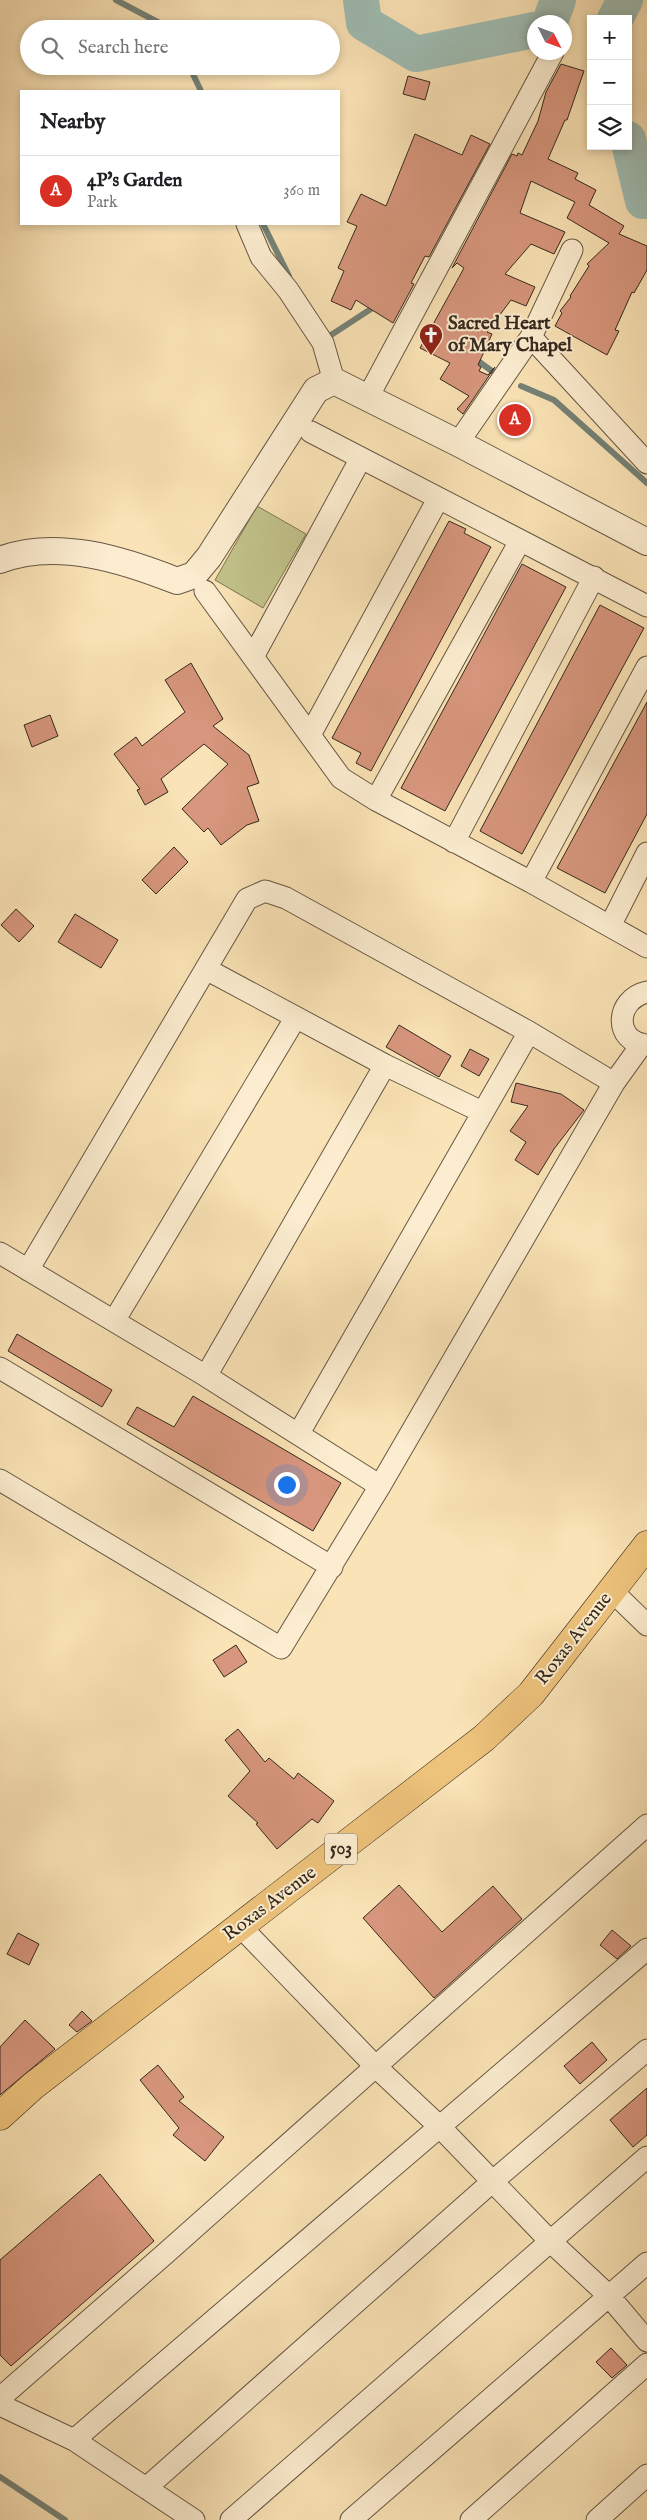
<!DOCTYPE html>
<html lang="en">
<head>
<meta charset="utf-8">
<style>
	body { margin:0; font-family:"IM FELL English",serif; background:#f6f6f6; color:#202124 }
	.controls { position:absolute; right:15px; top:15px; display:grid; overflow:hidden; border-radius:0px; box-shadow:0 2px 8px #0003 }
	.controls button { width:45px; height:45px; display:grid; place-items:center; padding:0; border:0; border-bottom:1px solid #e0e0e0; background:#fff; color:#202124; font:25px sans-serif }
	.compass { position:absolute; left:527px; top:15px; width:45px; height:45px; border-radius:50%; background:#fff; box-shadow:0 2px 8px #0003; rotate:132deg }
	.you { position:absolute; left:286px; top:1484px; width:18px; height:18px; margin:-12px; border:4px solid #fff; border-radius:50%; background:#1a73e8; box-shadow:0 0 0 8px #1a73e833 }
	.badge { display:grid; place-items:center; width:32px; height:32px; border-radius:50%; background:#d93025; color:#fff; font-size:16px; font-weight:700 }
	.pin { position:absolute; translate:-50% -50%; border:2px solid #fff; box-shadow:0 1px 5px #0006 }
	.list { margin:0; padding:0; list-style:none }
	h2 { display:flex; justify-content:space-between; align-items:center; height:65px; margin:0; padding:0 20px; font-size:21px }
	h2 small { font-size:16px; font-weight:400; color:#757577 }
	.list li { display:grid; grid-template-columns:32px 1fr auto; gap:15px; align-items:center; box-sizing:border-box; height:70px; padding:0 20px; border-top:1px solid #e0e0e0 }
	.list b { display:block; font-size:19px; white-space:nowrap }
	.list p { margin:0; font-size:16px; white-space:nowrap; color:#757577 }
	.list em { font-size:16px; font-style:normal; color:#757577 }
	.icon { flex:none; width:28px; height:28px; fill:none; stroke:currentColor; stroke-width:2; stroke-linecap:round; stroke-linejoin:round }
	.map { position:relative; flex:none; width:647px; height:2520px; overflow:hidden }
	.search { position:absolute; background:#fff; box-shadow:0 2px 8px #0003; left:20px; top:20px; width:320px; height:55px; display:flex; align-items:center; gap:12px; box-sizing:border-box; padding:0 18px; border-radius:28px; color:#757577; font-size:19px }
	.panel { position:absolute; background:#fff; box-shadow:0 2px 8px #0003; left:20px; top:90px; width:320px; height:135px; border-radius:0px }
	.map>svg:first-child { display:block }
	.green { fill:#c2c38b; stroke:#7c7654 }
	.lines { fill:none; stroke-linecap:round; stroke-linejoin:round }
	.stream { stroke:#758277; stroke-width:6 }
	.river { stroke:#9fbdb3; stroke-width:36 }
	.building { fill:#d7967d; stroke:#35291e }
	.minor-casing { stroke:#665844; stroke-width:23 }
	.tertiary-casing { stroke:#665844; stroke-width:28 }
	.primary-casing { stroke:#35291e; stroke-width:29 }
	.minor { stroke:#fcedd0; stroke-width:21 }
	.tertiary { stroke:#fcedd0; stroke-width:26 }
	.primary { stroke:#edc27b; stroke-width:28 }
	.labels { text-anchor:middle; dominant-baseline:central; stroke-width:4; stroke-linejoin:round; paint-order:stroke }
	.shield { fill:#fcedd0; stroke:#716453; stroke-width:1 }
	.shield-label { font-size:18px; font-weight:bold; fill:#35291e }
	.poi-label { font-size:19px; font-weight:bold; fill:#35291e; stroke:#fcedd0; text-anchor:start }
	.street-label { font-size:19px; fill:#35291e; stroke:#fcedd0 }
</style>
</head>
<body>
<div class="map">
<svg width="647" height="2520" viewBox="0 0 647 2520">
	<rect width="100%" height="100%" fill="#fae3b6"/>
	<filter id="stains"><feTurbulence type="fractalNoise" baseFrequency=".004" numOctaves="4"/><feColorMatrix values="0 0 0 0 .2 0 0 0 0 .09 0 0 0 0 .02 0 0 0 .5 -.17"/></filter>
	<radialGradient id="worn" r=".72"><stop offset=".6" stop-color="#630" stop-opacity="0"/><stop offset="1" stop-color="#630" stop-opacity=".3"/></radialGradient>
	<path class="green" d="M257,506L306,534L263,608L215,580Z"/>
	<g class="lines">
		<path class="stream" d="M116,0L171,29
			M189,66L201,91
			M263,224L289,276
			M326,333L328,337L377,305
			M474,358L500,377
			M521,386L554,400L647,483
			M0,2477L65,2520"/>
		<path class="river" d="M361,0L364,23L416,54L534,30
			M615,19L625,0
			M550,22L558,0
			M628,139L643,201H647"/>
	</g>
	<path class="building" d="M561,64L584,71L567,120H565L548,159L578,173L575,179L596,190L589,205L624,226L619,234L647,246V270L634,293L632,292L615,330L619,331L607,355L555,326L562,313L560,311L571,297L570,296L589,266L587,264L609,243L567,218L575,202L531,181L520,213L565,232L554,254L531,244L505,274L535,287L526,306L511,300L487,332L492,334L478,365L481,367L479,371L488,375L495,367L463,414L457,409L469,396L440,379L450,363L420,348L464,268L457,263L452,268L512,154L517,156L518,153L522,155L538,121L546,92Z
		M408,76L430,82L425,100L403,94Z
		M415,134L462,155L471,135L490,144L429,257L425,256L411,283L414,284L393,323L356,300L351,310L331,301L344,271L338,268L357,226L347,222L361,194L386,206Z
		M449,521L466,529L464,533L491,547L371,771L356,763L361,753L332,738Z
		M522,564L566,587L445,811L401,788Z
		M600,605L644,628L522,854L480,831Z
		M191,663L223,719L213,726L249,755L259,783L247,787L259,821L247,825L221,845L208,828L204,832L182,809L228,764L204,744L161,779L168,792L145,805L137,790L140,789L114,754L136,737L142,746L185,712L165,680Z
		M647,702V814L605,893L557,868Z
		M50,715L58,736L32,747L24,725Z
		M174,847L188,862L156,894L142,880Z
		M16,909L34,926L19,942L1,925Z
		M75,914L118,940L101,968L58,942Z
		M399,1025L451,1056L439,1077L386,1047Z
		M470,1049L489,1059L479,1076L461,1066Z
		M516,1083L561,1094L584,1110L554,1149L538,1175L515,1160L526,1142L510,1131L528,1106L511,1102Z
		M17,1334L112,1390L102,1407L8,1351Z
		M193,1396L341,1483L313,1531L127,1424L137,1407L174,1427Z
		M236,1645L247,1662L224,1677L213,1660Z
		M238,1729L265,1762L269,1758L294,1779L298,1773L334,1801L318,1823L312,1819L277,1849L256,1824L258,1823L228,1796L250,1771L225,1740Z
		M399,1885L442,1932L493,1886L522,1919L434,1998L363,1918Z
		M612,1930L631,1946L617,1959L600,1945Z
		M18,1933L39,1944L29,1965L7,1954Z
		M82,2011L92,2021L77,2032L69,2025Z
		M25,2020L55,2049L0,2095V2047Z
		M592,2042L607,2060L580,2084L564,2066Z
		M158,2065L184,2097L179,2101L224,2137L205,2161L173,2135L179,2128L140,2080Z
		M647,2088V2135L633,2147L610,2120Z
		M100,2174L154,2241L11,2366L0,2355V2260Z
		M611,2348L627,2365L612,2378L596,2362Z"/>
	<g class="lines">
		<g class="minor-casing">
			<path id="minor" d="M247,224L261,257L288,290L323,343L334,381
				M531,337L647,463
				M368,397L553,52
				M311,432L647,606
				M458,443L531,337L572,250
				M205,591L341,778L376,800L531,882L647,947
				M253,657L361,458
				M310,735L438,499
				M376,800L520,541
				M454,842L594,577
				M531,882L647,667
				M610,926L647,853
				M206,969L385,1065L482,1112
				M647,992C615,999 613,1042 647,1045
				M0,1253L206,1376L380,1486
				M28,1270L247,899L265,891L286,898L529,1032L614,1083
				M114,1321L296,1017
				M0,1368L332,1567
				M206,1376L385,1065
				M299,1433L529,1032
				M0,1480L281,1648L380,1486L614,1083L642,1044
				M611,1590L647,1625
				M240,1926L375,2066L440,2127L550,2241L609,2296L647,2341
				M0,2398L166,2253L647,1825
				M0,2405L74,2440L194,2520
				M74,2440L647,1949
				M146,2488L493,2181L647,2050
				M231,2520L647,2157
				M351,2520L647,2263
				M471,2520L647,2364
				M597,2520L647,2475"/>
		</g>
		<g class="tertiary-casing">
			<path id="tertiary" d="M0,560C56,538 124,560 177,581L194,575L209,557L316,390L334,381L458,443L647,542"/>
		</g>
		<g class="primary-casing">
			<path id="primary" d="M0,2116L33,2086L484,1738L531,1694L647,1545"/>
		</g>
		<use href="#minor" class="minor"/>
		<use href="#tertiary" class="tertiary"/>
		<use href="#primary" class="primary"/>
	</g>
	<defs>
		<g id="church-pin" transform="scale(1.25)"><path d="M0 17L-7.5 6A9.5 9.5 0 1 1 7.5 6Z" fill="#8f2418" stroke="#fcedd0"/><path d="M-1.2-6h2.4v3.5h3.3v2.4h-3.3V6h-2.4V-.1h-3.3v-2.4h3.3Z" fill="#fff"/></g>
	</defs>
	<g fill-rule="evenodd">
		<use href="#church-pin" x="431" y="335"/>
	</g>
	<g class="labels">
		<rect class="shield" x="325" y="1833.5" width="32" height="31" rx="4"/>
		<g class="shield-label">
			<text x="341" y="1849">503</text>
		</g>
		<g class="poi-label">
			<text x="448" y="324">Sacred Heart<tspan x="448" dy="22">of Mary Chapel</tspan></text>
		</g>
		<g class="street-label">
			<text transform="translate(574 1639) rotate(-52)">Roxas Avenue</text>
			<text transform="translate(270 1904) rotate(-37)">Roxas Avenue</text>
		</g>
	</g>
	<rect width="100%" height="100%" filter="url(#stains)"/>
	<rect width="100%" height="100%" fill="url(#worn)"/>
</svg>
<div class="controls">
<button>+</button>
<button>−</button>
<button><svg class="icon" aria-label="layers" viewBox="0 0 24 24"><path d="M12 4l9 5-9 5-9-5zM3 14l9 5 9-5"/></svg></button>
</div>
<svg class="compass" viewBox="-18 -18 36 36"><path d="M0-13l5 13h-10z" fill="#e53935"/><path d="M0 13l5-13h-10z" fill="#757577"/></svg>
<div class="you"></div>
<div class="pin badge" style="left:515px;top:420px">A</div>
<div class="search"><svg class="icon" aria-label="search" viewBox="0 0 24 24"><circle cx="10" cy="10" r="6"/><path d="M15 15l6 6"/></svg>Search here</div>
<section class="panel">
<h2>Nearby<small></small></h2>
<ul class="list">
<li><span class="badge">A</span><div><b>4P's Garden</b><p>Park</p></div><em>360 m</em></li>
</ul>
</section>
</div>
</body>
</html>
